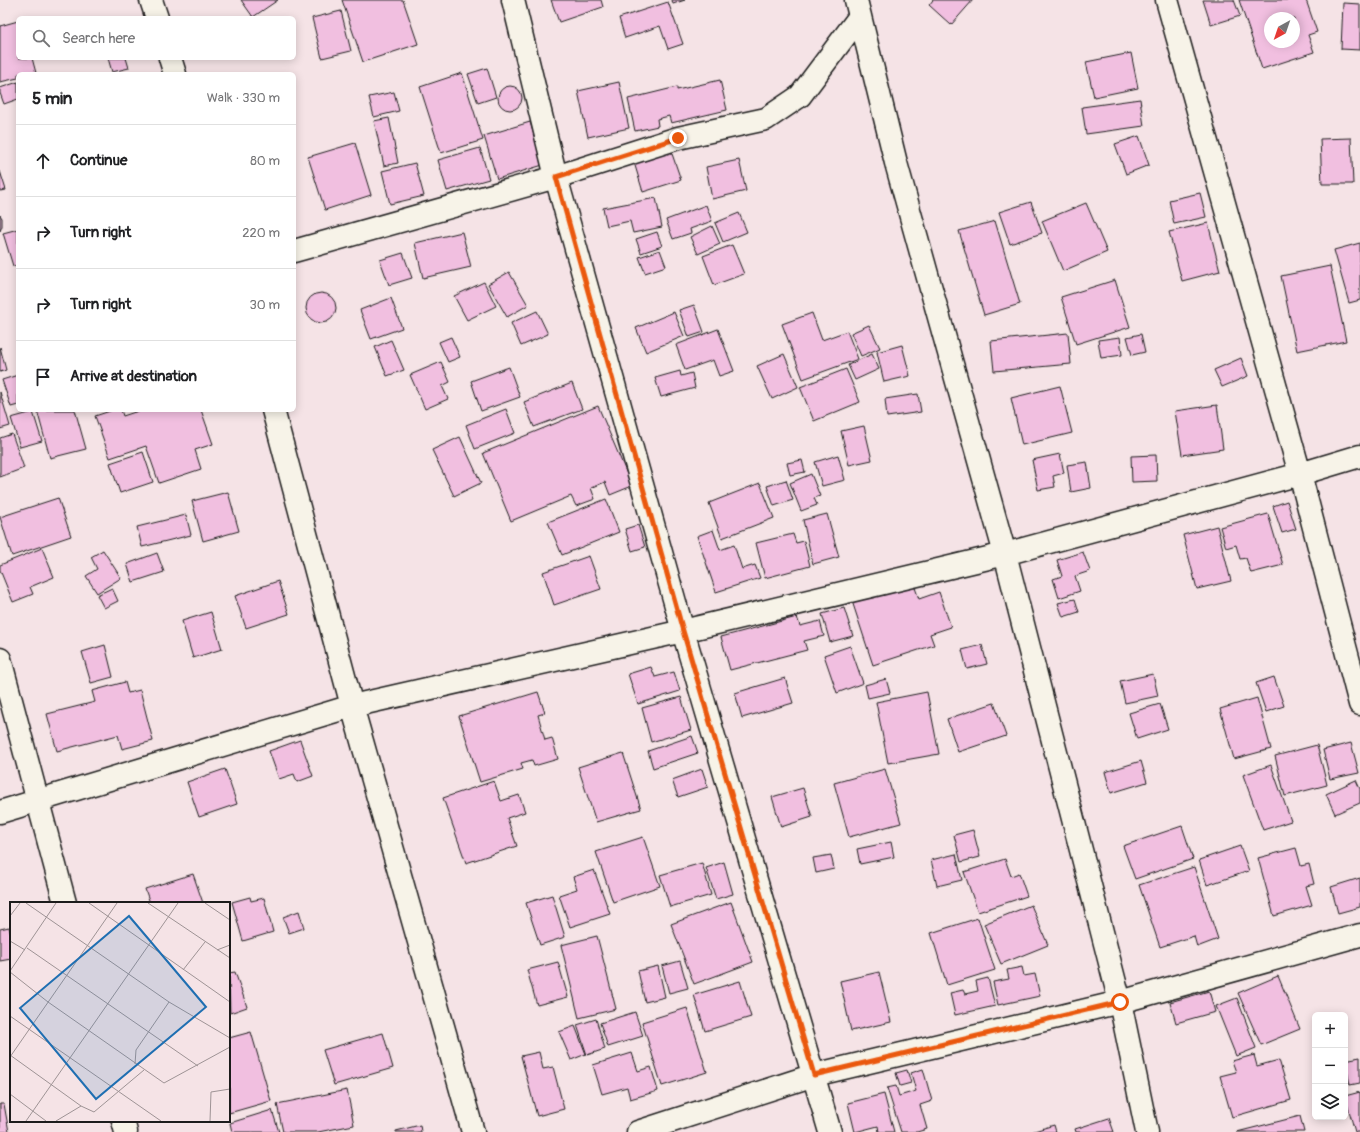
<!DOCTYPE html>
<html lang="en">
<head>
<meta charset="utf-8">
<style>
	body { margin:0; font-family:Pangolin,sans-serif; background:#f2f2f2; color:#202124 }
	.controls { position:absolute; right:12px; bottom:12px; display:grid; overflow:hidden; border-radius:6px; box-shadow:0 2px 10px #0003 }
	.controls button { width:36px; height:36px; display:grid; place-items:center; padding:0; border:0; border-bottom:1px solid #e0e0e0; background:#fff; color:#202124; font:20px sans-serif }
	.compass { position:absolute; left:1264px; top:12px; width:36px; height:36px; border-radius:50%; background:#fff; box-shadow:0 2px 10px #0003; rotate:220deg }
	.stop { position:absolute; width:12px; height:12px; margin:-9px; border:3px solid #ea580c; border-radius:50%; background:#fff }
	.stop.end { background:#ea580c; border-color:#fff; box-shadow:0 1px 4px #0008 }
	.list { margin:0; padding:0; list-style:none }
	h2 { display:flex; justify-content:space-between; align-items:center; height:52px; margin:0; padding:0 16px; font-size:17px }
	h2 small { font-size:13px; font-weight:400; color:#757577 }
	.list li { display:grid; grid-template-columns:26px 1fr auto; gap:12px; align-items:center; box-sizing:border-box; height:72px; padding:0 16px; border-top:1px solid #e0e0e0 }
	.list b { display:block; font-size:15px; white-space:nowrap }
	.list em { font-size:13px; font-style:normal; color:#757577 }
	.icon { flex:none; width:22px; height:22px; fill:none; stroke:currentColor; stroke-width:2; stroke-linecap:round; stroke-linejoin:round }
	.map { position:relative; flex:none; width:1360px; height:1132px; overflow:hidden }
	.search { position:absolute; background:#fff; box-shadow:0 2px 10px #0003; left:16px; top:16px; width:280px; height:44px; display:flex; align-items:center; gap:10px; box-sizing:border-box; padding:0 14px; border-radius:6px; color:#757577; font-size:15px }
	.panel { position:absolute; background:#fff; box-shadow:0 2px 10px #0003; left:16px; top:72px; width:280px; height:340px; border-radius:6px }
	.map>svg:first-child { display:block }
	.building { fill:#f1bfe0; stroke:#1c1c1c; fill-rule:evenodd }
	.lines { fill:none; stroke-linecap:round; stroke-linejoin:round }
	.street-casing { stroke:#1c1c1c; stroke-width:25 }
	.street { stroke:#f7f3e8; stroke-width:22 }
	.route { stroke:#ea580c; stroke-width:5 }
	.inset-road { fill:none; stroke:#9e9395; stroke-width:1 }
	.view { fill:#1f6fb2; fill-opacity:0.15; stroke:#1f6fb2; stroke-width:2 }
	.inset-edge { fill:none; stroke:#1c1c1c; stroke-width:2 }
</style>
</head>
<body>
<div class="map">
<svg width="1360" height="1132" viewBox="0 0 1360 1132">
	<rect width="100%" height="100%" fill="#f5e3e6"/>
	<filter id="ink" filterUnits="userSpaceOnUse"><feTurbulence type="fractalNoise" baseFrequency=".025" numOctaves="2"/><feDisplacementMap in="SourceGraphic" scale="8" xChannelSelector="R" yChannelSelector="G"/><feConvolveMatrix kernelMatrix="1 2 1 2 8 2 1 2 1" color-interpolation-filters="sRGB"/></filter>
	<g filter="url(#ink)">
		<path class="building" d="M241,0H278L253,17Z
			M342,0H403L418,44L363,62Z
			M551,0H601L603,7L559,22Z
			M672,0H685L673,4Z
			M933,0H973L951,25L929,5Z
			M1203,0H1234L1240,16L1211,25Z
			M1239,0H1306L1317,32L1308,35L1314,52L1262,69ZM1270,18H1294V42H1270Z
			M668,2L683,44L668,49L660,26L625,38L619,18Z
			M1343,3L1360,4V50L1341,49Z
			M341,11L351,51L322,58L312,18Z
			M18,21V58H32L36,73L18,74V78L0,82V26Z
			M1131,53L1138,88L1094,97L1086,62Z
			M108,58H126L129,68L112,72Z
			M487,68L496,97L478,103L468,74Z
			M462,73L483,140L441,153L420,87Z
			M720,80L727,110L671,123L669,116L657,119L658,126L635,131L628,99L677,87V90Z
			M18,82V99L4,104L0,93V88Z
			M619,82L629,128L588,137L578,91Z
			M498 98a12 12 0 1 1 24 0a12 12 0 1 1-24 0Z
			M394,92L399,111L374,117L369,97Z
			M1140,99L1144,126L1086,134L1082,107Z
			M389,118L398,163L384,166L374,121Z
			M530,122L543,165L497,179L484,136Z
			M1139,136L1149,165L1126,174L1115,144Z
			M1351,138L1353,184H1322L1320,139Z
			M355,143L371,195L325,210L308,157Z
			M480,148L489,179L447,191L438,160Z
			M670,148L681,180L643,192L633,159Z
			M739,160L746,191L712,199L706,167Z
			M415,163L424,196L390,204L382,171Z
			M0,171L6,190L0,191Z
			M1200,193L1206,217L1174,224L1169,200Z
			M656,198L662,227L633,233L630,221L607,226L603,208Z
			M1031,202L1042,233L1010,244L999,212Z
			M1086,203L1107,252L1063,271L1042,221Z
			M706,205L712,221L690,229L691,233L673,239L666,220Z
			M739,213L747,232L723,242L715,223Z
			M0,215L2,218V226L0,231Z
			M995,221L1020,304L984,315L959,231Z
			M1208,223L1220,271L1182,281L1169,232Z
			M712,226L720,244L698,254L690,237Z
			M18,229V265L13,266L3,233Z
			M462,232L471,267L423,278L415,243Z
			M657,232L662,246L641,253L636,239Z
			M1360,243V300L1349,303L1334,250Z
			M732,245L744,274L714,285L703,256Z
			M660,250L666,266L645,273L639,257Z
			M403,253L412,278L389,285L380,260Z
			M1330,266L1346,341L1297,351L1281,276Z
			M509,272L528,305L507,317L488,284Z
			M1115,280L1130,327L1076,344L1061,297Z
			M484,282L496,306L467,320L454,296Z
			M306 308a15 15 0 1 1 30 0a15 15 0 1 1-30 0Z
			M391,298L402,328L371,339L360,310Z
			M694,305L704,332L689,337L679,310Z
			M537,311L548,334L521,346L511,323Z
			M674,312L684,336L646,352L636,328Z
			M812,313L822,340L847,331L858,359L803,379L782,324Z
			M869,325L880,348L861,356L851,333Z
			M718,329L734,371L719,376L713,360L685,370L676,345Z
			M1068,333L1071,364L994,371L991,341Z
			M1141,334L1145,352L1132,355L1127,337Z
			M451,337L460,357L448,362L439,342Z
			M1120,337L1122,355L1101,358L1098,340Z
			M391,340L404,370L387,376L375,347Z
			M902,345L910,376L884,382L877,352Z
			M0,347L6,370L0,372Z
			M784,354L798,387L772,399L757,366Z
			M872,354L879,369L855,380L848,365Z
			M1241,358L1248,376L1222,387L1214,370Z
			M441,362L450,382L442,386L448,399L425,409L410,375Z
			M509,367L520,397L481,411L471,381Z
			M846,369L860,402L814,421L800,387Z
			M680,371L681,376L692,373L695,388L661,397L655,378Z
			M18,375V405L11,407L2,380Z
			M572,383L582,409L534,427L524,402Z
			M1060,386L1072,433L1022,445L1011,398Z
			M0,392L10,426L0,429Z
			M918,394L921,412L887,417L885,399Z
			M1217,405L1223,449L1182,455L1175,411Z
			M598,406L632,486L610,495L605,482L591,488L595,499L576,506L571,496L511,521L483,453Z
			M506,409L515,433L475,449L466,425Z
			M37,410H75L86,449L50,458Z
			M113,410H121L123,416L141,410H201L213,444L195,450L201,469L159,483L146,446L110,458L95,416Z
			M33,412L42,441L20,447L11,418Z
			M864,426L872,460L849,465L841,431Z
			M12,434L24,468L0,477V438Z
			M460,437L481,483L454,496L432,450Z
			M143,452L153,482L120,493L110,463Z
			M1060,454L1064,473L1053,476L1055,487L1038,490L1032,460Z
			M838,455L845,480L822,486L815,462Z
			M1156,455L1157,481L1132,482L1131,456Z
			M802,460L805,472L790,475L787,463Z
			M1087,462L1091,488L1071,492L1067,465Z
			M811,474L820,496L814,498L817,505L801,511L790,483Z
			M786,480L793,500L774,506L767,486Z
			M760,483L774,518L722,538L709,503Z
			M228,492L239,531L203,541L192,501Z
			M58,498L71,536L12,556L0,517Z
			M606,499L619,532L562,555L548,522Z
			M1287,501L1296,529L1282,533L1273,506Z
			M827,514L839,557L813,564L803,520Z
			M1268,514L1283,565L1251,573L1246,558L1240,559L1236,545L1226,548L1220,527Z
			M186,515L191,535L142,547L137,527Z
			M638,525L645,547L632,551L625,529Z
			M1217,526L1231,581L1197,589L1183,535Z
			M713,530L720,550L734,545L742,569L755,565L760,578L716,592L697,536Z
			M793,534L796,543L804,541L810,566L765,578L756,543Z
			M42,548L54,577L30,587L33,594L13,602L0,570V565Z
			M103,550L121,578L97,593L86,576L97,569L91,557Z
			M1083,552L1090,571L1075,576L1080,591L1059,598L1053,579L1062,576L1057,560Z
			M157,553L164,572L133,582L127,564Z
			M589,556L601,589L554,605L543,572Z
			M278,581L289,614L246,628L235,596Z
			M913,582L919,599L939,592L951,627L930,634L934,645L873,665L852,601Z
			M112,588L118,601L104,608L97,595Z
			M1075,599L1079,612L1063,617L1058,603Z
			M844,608L853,636L830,642L822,614Z
			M211,612L222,649L193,658L182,621Z
			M797,617L800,626L820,621L824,636L804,641L807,650L730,670L721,637Z
			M105,645L113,677L91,683L82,652Z
			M982,645L987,664L967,669L962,650Z
			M850,646L863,683L837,693L824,655Z
			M651,667L655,677L674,672L680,691L638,704L628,674Z
			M1153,674L1158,696L1125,703L1120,681Z
			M1274,677L1284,706L1266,712L1256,683Z
			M785,678L793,703L742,718L735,693Z
			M886,679L890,693L868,698L865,685Z
			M125,682L128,693L140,690L153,741L122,749L118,735L57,751L47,714L95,702L92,691Z
			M538,692L545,713L538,715L545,740L552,738L558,759L534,766L532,760L521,763L523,769L480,782L459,716Z
			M927,692L939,754L888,763L876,702Z
			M681,697L691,730L651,742L642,708Z
			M1257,698L1271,749L1234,759L1220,709Z
			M994,703L1006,736L958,752L947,719Z
			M1160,704L1168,729L1137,739L1129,713Z
			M692,736L698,753L653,768L648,751Z
			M300,740L313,776L297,782L294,774L279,779L269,751Z
			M1351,743L1359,773L1330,779L1323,750Z
			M1317,745L1327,785L1285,796L1275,756Z
			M623,753L641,809L596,822L578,767Z
			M1141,761L1147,782L1111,793L1105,772Z
			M1271,765L1291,821L1263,830L1243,775Z
			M225,769L237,804L199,817L187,782Z
			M702,769L708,787L678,797L672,780Z
			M885,769L901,823L849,837L834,783Z
			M1356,780L1360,789V803L1335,814L1326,794Z
			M494,781L501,801L519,795L525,812L507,818L517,846L466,863L443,798Z
			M803,788L812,817L781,827L772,797Z
			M1182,826L1193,859L1135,879L1123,846Z
			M973,830L980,857L961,862L954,835Z
			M643,837L660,886L613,902L596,852Z
			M891,842L894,857L860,864L857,849Z
			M1240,846L1249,871L1207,885L1199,860Z
			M1296,848L1301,866L1309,864L1314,884L1306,886L1312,905L1274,916L1258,858Z
			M956,854L962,880L937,886L931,860Z
			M831,855L834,869L816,873L813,858Z
			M1005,859L1011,876L1019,873L1027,896L978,912L964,872Z
			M724,862L733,894L716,899L706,868Z
			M702,863L711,895L670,907L660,875Z
			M1194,867L1218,939L1197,947L1194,936L1160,947L1139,885Z
			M594,870L610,914L570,927L559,895L577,889L573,877Z
			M193,874L203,903H150L145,889Z
			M1360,878V907L1338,913L1331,887Z
			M552,895L565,937L540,945L526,903Z
			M250,897L251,901L264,898L273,932L243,941L232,902Z
			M731,902L753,962L694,984L671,924Z
			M1031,905L1048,945L1001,964L984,924Z
			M299,911L304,928L289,933L283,917Z
			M978,918L995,970L947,985L931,933Z
			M9,927L11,936V959L0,961V929Z
			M597,936L616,1009L579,1018L561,945Z
			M680,961L688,988L669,993L662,966Z
			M558,962L568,997L537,1005L527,970Z
			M658,966L665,997L645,1002L638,971Z
			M1022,967L1024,976L1035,974L1040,996L998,1005L993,982L1009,979L1007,970Z
			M235,972L247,1007L230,1013L229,973Z
			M879,972L891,1022L851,1031L840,981Z
			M1278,976L1300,1029L1261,1045L1238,993Z
			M988,978L995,1006L955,1015L950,993L963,990L965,994L978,991L976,981Z
			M740,981L751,1017L705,1031L694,995Z
			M1209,991L1215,1012L1176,1023L1170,1002Z
			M1237,998L1256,1048L1236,1056L1216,1006Z
			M687,1008L707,1072L662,1086L642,1022Z
			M635,1012L643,1036L608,1047L600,1023Z
			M596,1019L605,1049L587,1055L577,1025Z
			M575,1026L586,1054L571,1060L559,1032Z
			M251,1032L271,1101L229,1113V1038Z
			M383,1033L393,1068L334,1085L323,1050Z
			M539,1052L543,1069L553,1067L564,1109L537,1116L521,1056Z
			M632,1053L638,1071L651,1067L658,1091L630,1099L627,1087L602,1094L593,1065Z
			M1254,1055L1257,1066L1279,1060L1291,1100L1232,1117L1220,1076L1236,1072L1232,1061Z
			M1360,1057V1083L1350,1085L1345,1060Z
			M923,1069L932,1101L920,1105L927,1129L917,1132H901L887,1088L896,1086L899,1096L916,1091L911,1073Z
			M907,1070L911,1083L900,1086L896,1073Z
			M347,1090L354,1125L318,1132H283L277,1104Z
			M1360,1092V1132H1355L1345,1096Z
			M884,1094L894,1132H879L878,1126L855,1132L848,1103Z
			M0,1104H4L9,1132H0Z
			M272,1110L279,1132H232L230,1123Z
			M1300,1116L1304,1132H1237Z
			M1109,1118L1114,1132H1076L1075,1129Z
			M420,1125L421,1132H396V1131Z
			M1054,1125L1056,1132H1031Z"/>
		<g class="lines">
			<g class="street-casing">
				<path id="street" d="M151,0L157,18
					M513,0L556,177L683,631L830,1132
					M856,0L896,163L1005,554L1120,1002L1147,1132
					M1167,0L1300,474L1360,704
					M170,58L175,74
					M294,251L556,177L678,138L766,119L800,96L860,16
					M273,410L352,706L473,1132
					M0,659L65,903
					M0,812L352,706L683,631L1005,554L1300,474L1360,456
					M123,1121L126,1132
					M638,1132L814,1075L1120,1002L1360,935"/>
			</g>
			<use href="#street" class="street"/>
		</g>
	</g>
	<g class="lines" filter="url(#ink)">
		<path class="route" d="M678,138L556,177L683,631L814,1075L1120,1002"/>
	</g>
	<g transform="translate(10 902)">
		<rect width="220" height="220" fill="#f5e3e6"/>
		<path class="inset-road" d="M16,1L159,100L220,136M79,1L220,100M138,1L220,56M195,1L220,18M0,14L10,1M0,39L15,48M17,46L188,164M207,48L220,43M173,68L195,40M0,69L46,1M0,70L38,100L154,181L220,145M0,114L151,219M0,153L71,204L84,210L134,168M0,155L107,1M125,162L126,148L159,100M0,192L36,219M16,219L168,1M46,219L71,204M200,219L201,190L220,187"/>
		<path class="view" d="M119,14L196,105L86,197L10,106Z"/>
		<rect width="220" height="220" class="inset-edge"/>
	</g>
</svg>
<div class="controls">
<button>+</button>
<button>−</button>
<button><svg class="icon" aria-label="layers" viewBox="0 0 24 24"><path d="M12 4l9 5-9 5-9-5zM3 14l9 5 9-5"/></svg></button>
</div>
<svg class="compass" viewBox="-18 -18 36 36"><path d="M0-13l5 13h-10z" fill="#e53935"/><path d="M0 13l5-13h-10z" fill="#757577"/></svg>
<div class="stop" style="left:1120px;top:1002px"></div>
<div class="stop end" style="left:678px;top:138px"></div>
<div class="search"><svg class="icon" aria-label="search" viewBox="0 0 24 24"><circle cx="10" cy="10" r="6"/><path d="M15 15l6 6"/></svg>Search here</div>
<section class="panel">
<h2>5 min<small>Walk · 330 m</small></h2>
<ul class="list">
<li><svg class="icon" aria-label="ahead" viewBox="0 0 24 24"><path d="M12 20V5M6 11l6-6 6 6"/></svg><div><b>Continue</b></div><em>80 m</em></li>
<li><svg class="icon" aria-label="right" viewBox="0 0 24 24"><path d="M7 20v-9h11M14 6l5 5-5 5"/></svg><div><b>Turn right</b></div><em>220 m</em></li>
<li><svg class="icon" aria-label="right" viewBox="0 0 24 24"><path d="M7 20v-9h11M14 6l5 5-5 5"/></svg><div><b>Turn right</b></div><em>30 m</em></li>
<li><svg class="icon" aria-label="arrive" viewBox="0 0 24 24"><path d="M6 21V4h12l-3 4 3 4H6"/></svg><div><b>Arrive at destination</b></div></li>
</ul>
</section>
</div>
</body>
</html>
